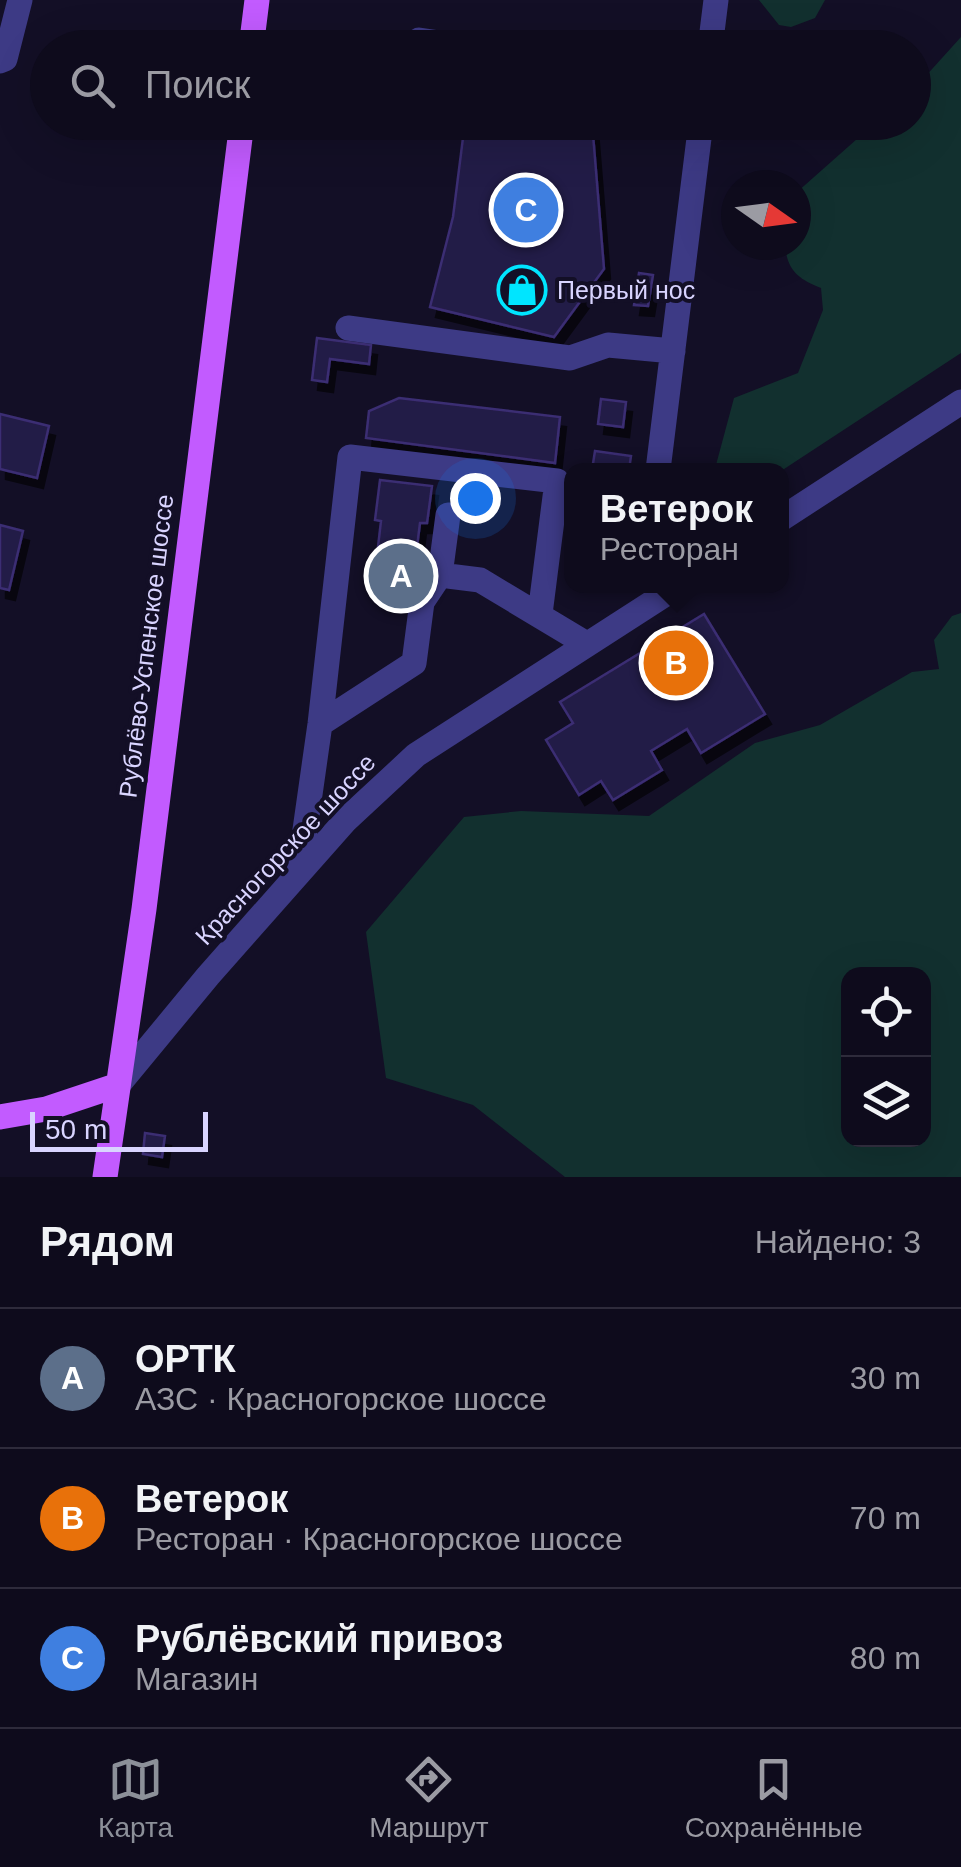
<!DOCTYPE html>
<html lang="ru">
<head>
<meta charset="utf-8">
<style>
	body { margin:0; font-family:Arial,sans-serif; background:#1c1929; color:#f1f3f6 }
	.controls { position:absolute; right:30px; bottom:30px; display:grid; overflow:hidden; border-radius:20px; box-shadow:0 10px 40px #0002 }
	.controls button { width:90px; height:90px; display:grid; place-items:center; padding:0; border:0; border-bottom:2px solid #2e2b3b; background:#0e0b1c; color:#f1f3f6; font:50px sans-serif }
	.compass { position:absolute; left:721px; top:170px; width:90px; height:90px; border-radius:50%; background:#0e0b1c; box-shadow:0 10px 40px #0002; rotate:104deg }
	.scale { position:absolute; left:30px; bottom:25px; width:178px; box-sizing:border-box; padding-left:10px; border:5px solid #d9d4ff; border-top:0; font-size:28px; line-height:35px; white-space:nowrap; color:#d9d4ff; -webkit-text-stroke:8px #130f26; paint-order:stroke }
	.you { position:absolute; left:475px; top:498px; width:35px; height:35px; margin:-25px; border:8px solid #fff; border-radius:50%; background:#1a73e8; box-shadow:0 0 0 15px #1a73e833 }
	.badge { display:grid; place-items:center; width:65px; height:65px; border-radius:50%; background:#8c9099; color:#fff; font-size:32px; font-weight:700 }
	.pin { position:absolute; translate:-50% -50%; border:5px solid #fff; box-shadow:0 2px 10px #0006 }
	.popup { position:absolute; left:564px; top:463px; width:225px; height:130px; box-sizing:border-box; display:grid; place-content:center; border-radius:20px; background:#0e0b1c; filter:drop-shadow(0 2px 8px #0005); font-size:32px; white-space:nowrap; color:#9b9ba3 }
	.popup b { font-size:38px; color:#f1f3f6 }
	.popup::after { content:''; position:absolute; left:50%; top:100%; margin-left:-20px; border:20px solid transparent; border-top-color:#0e0b1c }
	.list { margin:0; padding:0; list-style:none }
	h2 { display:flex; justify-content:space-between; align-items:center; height:130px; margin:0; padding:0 40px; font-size:42px }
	h2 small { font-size:32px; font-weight:400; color:#9b9ba3 }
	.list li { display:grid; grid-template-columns:65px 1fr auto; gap:30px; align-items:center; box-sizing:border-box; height:140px; padding:0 40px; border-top:2px solid #2e2b3b }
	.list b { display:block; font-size:38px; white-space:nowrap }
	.list p { margin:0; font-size:32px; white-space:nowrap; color:#9b9ba3 }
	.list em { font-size:32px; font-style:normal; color:#9b9ba3 }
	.icon { flex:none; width:55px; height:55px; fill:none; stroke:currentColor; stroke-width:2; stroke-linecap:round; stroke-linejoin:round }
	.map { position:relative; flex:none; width:961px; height:1177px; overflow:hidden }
	.search { position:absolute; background:#0e0b1c; box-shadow:0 10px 40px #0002; left:30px; right:30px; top:30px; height:110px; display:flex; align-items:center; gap:25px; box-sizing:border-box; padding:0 35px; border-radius:55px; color:#9b9ba3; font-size:38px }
	.sheet { height:550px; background:#0e0b1c }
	nav { display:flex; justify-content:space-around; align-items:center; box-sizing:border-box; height:140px; border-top:2px solid #2e2b3b; background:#0e0b1c; font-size:28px; color:#9b9ba3 }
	nav a { display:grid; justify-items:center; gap:5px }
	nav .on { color:#8c9099 }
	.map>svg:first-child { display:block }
	.green { fill:#12302f; fill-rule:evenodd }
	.building { fill:#241b47; stroke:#3b2d73; stroke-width:2.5; filter:url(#shadow) }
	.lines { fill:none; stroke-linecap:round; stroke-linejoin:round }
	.minor { stroke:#3d3a85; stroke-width:25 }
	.major { stroke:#c25bff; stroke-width:25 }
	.labels { text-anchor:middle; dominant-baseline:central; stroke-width:8; stroke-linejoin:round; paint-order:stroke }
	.poi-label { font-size:25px; fill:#d9d4ff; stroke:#130f26; text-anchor:start }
	.street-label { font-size:25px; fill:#d9d4ff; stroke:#130f26 }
</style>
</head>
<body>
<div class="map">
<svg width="961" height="1177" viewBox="0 0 961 1177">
	<defs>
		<filter id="shadow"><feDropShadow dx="6" dy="10" stdDeviation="0" flood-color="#0009"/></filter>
	</defs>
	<rect width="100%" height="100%" fill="#130f26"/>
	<path class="green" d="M759,0H825L815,18L791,27L779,25Z
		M961,37V353L781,471L719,470L716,465L734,398L798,373L823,310L821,288C798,279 787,270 785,245H796V193L875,123L914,122V89Z
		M961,613V1177H565L473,1105L386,1078L366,932L464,817L521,811L649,816L755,743L820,725L912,672L939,669L934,640L952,616ZM848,974H924V1140H848Z"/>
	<path class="building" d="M465,122H592L604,269L554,337L430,307L453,217Z
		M639,273L653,275L648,306L634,305Z
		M317,338L371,345L369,364L330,359L327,382L312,380Z
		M399,398L560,417L555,463L366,438L369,411Z
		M601,399L626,402L623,427L598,424Z
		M0,414L49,426L37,478L0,469Z
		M595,451L631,456L629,470H592Z
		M380,480L432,486L427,523H420L411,594L373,590L381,521L375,520Z
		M0,525L23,531L9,590L0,588Z
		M704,614L765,714L701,753L687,729L651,751L662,770L613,800L601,781L579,795L546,740L573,723L560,702Z
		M145,1133L165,1136L162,1157L143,1154Z"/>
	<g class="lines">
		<path class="minor" d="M419,40L474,48
			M710,48L716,0
			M0,61L5,59L20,0
			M348,328L570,358L608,345L673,351
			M658,470L701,122
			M781,519L961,402
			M440,575L480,580L585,643
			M320,724L414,663L422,602L440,575L448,515
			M299,872L320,724L350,457L557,481L540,614
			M118,1085L208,976L346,820L416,755L678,586"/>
		<path class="major" d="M251,48L257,0
			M0,1117L46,1109L118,1085
			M105,1177L144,909L242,122"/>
	</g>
	<defs>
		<g id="shop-ring" transform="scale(2.5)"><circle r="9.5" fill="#130f26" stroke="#00e5ff" stroke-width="1.5"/><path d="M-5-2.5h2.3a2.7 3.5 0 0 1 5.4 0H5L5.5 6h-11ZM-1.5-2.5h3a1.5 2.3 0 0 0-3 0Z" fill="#00e5ff"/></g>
	</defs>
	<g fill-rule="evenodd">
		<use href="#shop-ring" x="522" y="290"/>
	</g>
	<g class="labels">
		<g class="poi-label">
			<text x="557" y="290">Первый нос</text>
		</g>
		<g class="street-label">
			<text transform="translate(146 646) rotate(-83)">Рублёво-Успенское шоссе</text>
			<text transform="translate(285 849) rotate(-47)">Красногорское шоссе</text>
		</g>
	</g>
</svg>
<div class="controls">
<button><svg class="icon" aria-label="locate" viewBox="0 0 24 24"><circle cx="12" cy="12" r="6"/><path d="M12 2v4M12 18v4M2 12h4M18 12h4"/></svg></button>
<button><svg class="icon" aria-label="layers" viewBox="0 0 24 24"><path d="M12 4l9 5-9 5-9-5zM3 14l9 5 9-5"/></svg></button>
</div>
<svg class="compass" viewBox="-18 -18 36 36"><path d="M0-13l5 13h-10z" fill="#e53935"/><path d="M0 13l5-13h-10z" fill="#9b9ba3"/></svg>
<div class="scale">50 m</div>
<div class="you"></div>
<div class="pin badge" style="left:401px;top:576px;background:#5c6f8a">A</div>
<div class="pin badge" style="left:676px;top:663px;background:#e8710a">B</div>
<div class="popup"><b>Ветерок</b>Ресторан</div>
<div class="pin badge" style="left:526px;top:210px;background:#3f7fe0">C</div>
<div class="search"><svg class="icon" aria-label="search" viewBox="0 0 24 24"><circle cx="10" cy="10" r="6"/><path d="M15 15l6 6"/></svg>Поиск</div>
</div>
<section class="sheet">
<h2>Рядом<small>Найдено: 3</small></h2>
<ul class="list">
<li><span class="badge" style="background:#5c6f8a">A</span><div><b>ОРТК</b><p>АЗС · Красногорское шоссе</p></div><em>30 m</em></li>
<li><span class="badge" style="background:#e8710a">B</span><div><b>Ветерок</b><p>Ресторан · Красногорское шоссе</p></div><em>70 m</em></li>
<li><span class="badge" style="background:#3f7fe0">C</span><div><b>Рублёвский привоз</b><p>Магазин</p></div><em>80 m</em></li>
</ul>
</section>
<nav>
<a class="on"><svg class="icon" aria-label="map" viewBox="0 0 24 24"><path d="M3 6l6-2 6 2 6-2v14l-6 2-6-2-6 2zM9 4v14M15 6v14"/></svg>Карта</a>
<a><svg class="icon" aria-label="directions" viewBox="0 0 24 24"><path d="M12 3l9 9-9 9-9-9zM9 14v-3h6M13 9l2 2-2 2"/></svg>Маршрут</a>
<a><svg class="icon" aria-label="saved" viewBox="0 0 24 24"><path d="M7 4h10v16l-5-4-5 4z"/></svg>Сохранённые</a>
</nav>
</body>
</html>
